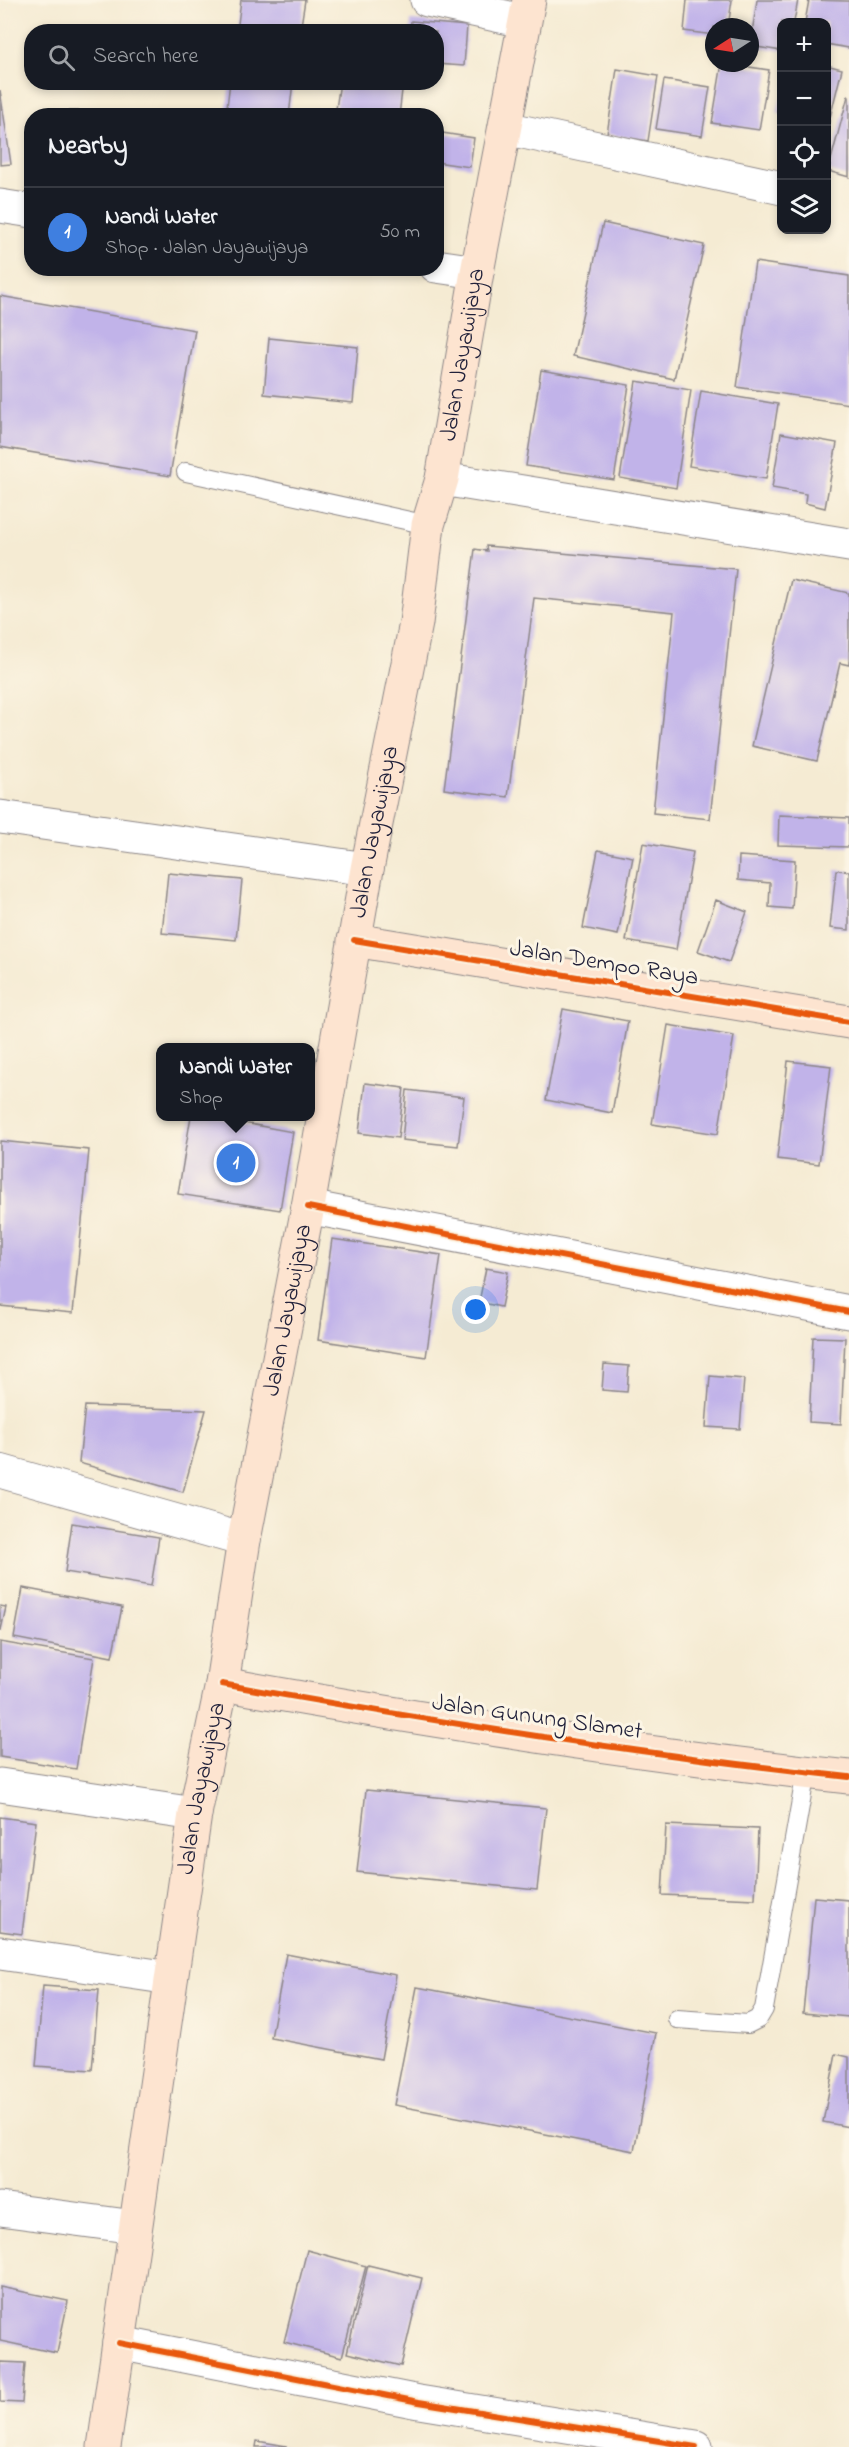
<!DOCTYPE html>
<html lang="en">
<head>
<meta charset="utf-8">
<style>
	body { margin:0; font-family:"Indie Flower",sans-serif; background:#242831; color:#f1f3f6 }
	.controls { position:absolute; right:18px; top:18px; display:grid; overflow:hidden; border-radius:12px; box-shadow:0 3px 9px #0003 }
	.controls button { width:54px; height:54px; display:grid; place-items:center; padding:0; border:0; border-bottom:2px solid #363941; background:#171b24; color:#f1f3f6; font:30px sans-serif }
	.compass { position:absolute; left:705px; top:18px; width:54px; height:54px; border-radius:50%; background:#171b24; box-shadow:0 3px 9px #0003; rotate:258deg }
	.you { position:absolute; left:476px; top:1310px; width:21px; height:21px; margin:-15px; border:4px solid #fff; border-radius:50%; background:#1a73e8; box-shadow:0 0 0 9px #1a73e833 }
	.badge { display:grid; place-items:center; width:39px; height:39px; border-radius:50%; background:#c8321e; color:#fff; font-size:20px; font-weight:700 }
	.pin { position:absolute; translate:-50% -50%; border:3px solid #fff; box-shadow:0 2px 6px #0006 }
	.popup { position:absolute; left:156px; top:1043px; width:159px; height:78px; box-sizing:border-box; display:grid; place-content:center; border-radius:12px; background:#171b24; filter:drop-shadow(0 2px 4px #0005); font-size:20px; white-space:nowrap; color:#9ea1a6 }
	.popup b { font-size:22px; color:#f1f3f6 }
	.popup::after { content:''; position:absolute; left:50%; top:100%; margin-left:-12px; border:12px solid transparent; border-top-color:#171b24 }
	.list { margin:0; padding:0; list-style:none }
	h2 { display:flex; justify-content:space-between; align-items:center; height:78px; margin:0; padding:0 24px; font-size:26px }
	h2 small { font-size:20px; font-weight:400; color:#9ea1a6 }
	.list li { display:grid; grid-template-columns:39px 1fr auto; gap:18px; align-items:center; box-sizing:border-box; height:90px; padding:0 24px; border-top:2px solid #363941 }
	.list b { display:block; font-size:22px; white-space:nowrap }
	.list p { margin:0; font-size:20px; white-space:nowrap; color:#9ea1a6 }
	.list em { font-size:20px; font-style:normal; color:#9ea1a6 }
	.icon { flex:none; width:33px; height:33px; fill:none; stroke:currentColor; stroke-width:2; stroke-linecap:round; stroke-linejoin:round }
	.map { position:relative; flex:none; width:849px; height:2447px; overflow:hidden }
	.search { position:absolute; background:#171b24; box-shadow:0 3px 9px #0003; left:24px; top:24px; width:420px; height:66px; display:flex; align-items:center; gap:15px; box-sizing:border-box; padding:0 21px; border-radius:24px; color:#9ea1a6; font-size:22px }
	.panel { position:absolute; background:#171b24; box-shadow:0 3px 9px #0003; left:24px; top:108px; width:420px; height:168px; border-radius:24px }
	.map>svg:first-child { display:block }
	.building { fill:#c1b3e9 }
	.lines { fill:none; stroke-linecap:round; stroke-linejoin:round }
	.lane-casing { stroke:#8c8687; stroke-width:20 }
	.street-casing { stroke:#8c8687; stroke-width:35 }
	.secondary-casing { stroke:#8c8687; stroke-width:35 }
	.lane { stroke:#fff; stroke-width:18 }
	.street { stroke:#fff; stroke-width:33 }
	.secondary { stroke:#fde4d0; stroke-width:33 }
	.cycleway-casing { stroke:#fcf5e5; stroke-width:10 }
	.cycleway { stroke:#e8590c; stroke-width:6 }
	.labels { text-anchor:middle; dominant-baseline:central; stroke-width:6; stroke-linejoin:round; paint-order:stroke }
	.street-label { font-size:24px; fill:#22223b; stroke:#fcf5e5 }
</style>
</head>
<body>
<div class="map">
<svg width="849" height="2447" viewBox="0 0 849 2447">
	<rect width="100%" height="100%" fill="#fcf5e5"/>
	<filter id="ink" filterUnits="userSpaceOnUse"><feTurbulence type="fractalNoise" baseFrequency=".0167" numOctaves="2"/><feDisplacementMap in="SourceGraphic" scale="12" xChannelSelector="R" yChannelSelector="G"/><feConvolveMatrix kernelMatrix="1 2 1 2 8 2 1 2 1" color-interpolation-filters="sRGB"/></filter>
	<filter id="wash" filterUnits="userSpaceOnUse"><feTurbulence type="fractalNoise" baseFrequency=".008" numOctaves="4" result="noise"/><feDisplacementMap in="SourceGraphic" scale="24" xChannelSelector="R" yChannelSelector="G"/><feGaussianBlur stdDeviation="1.35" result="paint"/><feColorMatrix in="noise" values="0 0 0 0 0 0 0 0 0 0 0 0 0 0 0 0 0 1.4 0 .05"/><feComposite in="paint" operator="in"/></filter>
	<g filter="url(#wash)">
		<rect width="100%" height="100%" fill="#f5ebd3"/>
		<g id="blocks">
			<path class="building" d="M241,0H305L300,32H237Z
				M687,0H732L728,27H714V35L684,31Z
				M757,0H798L794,22H782V51L750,46Z
				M809,0L849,1V48L826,44V22H805Z
				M411,21L467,26L464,66L436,64V32H410Z
				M722,63L769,70L759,130L712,123Z
				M826,65L842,69L828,126L826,125Z
				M617,69L658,76L648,141L607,134Z
				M664,80L710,87L702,136L656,129Z
				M230,82H293L289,116L226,115Z
				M340,82H403L399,116H335Z
				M0,90L11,164L0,165Z
				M848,96L849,97V177L828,171Z
				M781,97H782V114L777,112Z
				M54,111H97V116H54Z
				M436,132L474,138L470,167L436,162Z
				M603,223L704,245L674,379L573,356Z
				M755,262L849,276V404L737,387Z
				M0,296L195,330L170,476L0,447Z
				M269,338L358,347L353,403L264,394Z
				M541,370L629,385L614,480L526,466Z
				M636,381L691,390L676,488L620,478Z
				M701,391L778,404L766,479L689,466Z
				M781,433L837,443L825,508L805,503L806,494L772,488Z
				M486,546L736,569L710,819L653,813L674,612L534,598L508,797L444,789L475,549L487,551Z
				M791,580L849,593V665L840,663L817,761L752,746Z
				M779,815L849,818V847L778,845Z
				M643,843L693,852L676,950L626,941Z
				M598,850L633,857L618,935L583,928Z
				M739,856L795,860L792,909L769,907L770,883L738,880Z
				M836,870L849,871V930L830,928Z
				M168,873L242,880L236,940L162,933Z
				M716,900L747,912L729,962L698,951Z
				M563,1009L628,1021L612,1113L546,1100Z
				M668,1025L734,1036L718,1134L652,1124Z
				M788,1061L831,1066L819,1164L777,1159Z
				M365,1083L404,1088L398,1138L359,1133Z
				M407,1090L464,1097L458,1146L402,1140Z
				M191,1116H205L293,1132L280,1210L178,1194Z
				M0,1141L89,1150L73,1313L0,1306Z
				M332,1239L441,1255L426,1357L318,1340Z
				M486,1268L508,1272L501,1307L479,1302Z
				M813,1337L845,1338L841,1424L809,1422Z
				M604,1364L629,1366L627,1392L602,1390Z
				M710,1376L744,1379L740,1429L706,1427Z
				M85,1406L206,1410L183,1492L79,1463Z
				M72,1523L159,1537L151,1586L65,1572Z
				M23,1588L122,1607L112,1657L14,1638Z
				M0,1606L6,1607L1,1630H0Z
				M0,1642L94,1658L76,1769L0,1757Z
				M366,1790L546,1808L537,1890L357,1872Z
				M0,1817L36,1822L22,1934L0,1931Z
				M666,1825L758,1829L755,1899L662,1895Z
				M814,1897L849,1900V2017L803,2013Z
				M286,1954L396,1975L381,2059L271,2038Z
				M43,1986L99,1990L92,2070L36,2066Z
				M417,1987L656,2033L634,2151L394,2105Z
				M836,2054L849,2057V2127L823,2122Z
				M307,2250L366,2266L342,2357L284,2342Z
				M368,2265L422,2278L401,2366L347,2353Z
				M0,2287L68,2301L57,2353L0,2341Z
				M0,2362L25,2363L22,2403L0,2402Z
				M257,2441L286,2446V2447H256Z"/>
		</g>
	</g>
	<g filter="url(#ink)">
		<use href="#blocks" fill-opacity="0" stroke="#8c8687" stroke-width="1.5"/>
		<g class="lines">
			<g class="lane-casing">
				<path id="lane" d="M186,472L428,525
					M677,2019L748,2024L758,2019L764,2009L806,1772"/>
			</g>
			<g class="street-casing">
				<path id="street" d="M427,0L523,21
					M505,128L782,188
					M0,206L32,211
					M436,266L477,272
					M442,479L849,545
					M0,817L367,869
					M308,1207L849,1312
					M0,1471L244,1540
					M0,1785L195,1814
					M0,1953L171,1978
					M0,2209L135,2227
					M119,2343L419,2402L696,2447"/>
			</g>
			<g class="secondary-casing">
				<g id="secondary">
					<path d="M354,940L849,1022"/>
					<path d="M222,1684C430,1721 639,1754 849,1777"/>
					<path id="s1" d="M104,2447L195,1814L222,1684L244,1540L308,1207L367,869L416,623L428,525L442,479L477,272L529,0"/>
				</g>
			</g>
			<use href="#lane" class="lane"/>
			<use href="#street" class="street"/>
			<use href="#secondary" class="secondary"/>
			<g class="cycleway-casing">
				<path id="cycleway" d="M354,940L849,1022
					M308,1207L849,1312
					M222,1684C430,1721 639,1754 849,1777
					M119,2343L419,2402L696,2447"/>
			</g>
			<use href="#cycleway" class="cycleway"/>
		</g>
	</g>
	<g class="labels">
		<g class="street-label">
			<text stroke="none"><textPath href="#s1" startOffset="2124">Jalan Jayawijaya</textPath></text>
			<text stroke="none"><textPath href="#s1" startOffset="1638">Jalan Jayawijaya</textPath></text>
			<text transform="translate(604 964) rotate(9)">Jalan Dempo Raya</text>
			<text stroke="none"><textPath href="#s1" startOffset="1152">Jalan Jayawijaya</textPath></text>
			<text transform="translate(537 1718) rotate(8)">Jalan Gunung Slamet</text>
			<text stroke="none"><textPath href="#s1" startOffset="666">Jalan Jayawijaya</textPath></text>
		</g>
	</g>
</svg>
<div class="controls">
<button>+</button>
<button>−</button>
<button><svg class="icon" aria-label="locate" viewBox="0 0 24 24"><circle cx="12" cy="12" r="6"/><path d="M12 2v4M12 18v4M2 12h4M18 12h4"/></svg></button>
<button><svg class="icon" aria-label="layers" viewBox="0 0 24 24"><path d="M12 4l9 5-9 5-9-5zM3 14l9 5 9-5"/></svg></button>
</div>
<svg class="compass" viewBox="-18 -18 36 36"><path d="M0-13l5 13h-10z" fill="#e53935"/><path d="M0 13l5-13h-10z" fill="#9ea1a6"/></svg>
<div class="you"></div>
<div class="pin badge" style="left:236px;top:1163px;background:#3f7fe0">1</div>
<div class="popup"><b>Nandi Water</b>Shop</div>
<div class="search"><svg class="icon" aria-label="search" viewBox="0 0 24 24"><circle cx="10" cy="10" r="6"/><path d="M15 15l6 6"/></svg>Search here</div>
<section class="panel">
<h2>Nearby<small></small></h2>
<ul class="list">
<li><span class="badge" style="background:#3f7fe0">1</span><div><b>Nandi Water</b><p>Shop · Jalan Jayawijaya</p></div><em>50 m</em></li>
</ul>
</section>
</div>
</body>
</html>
